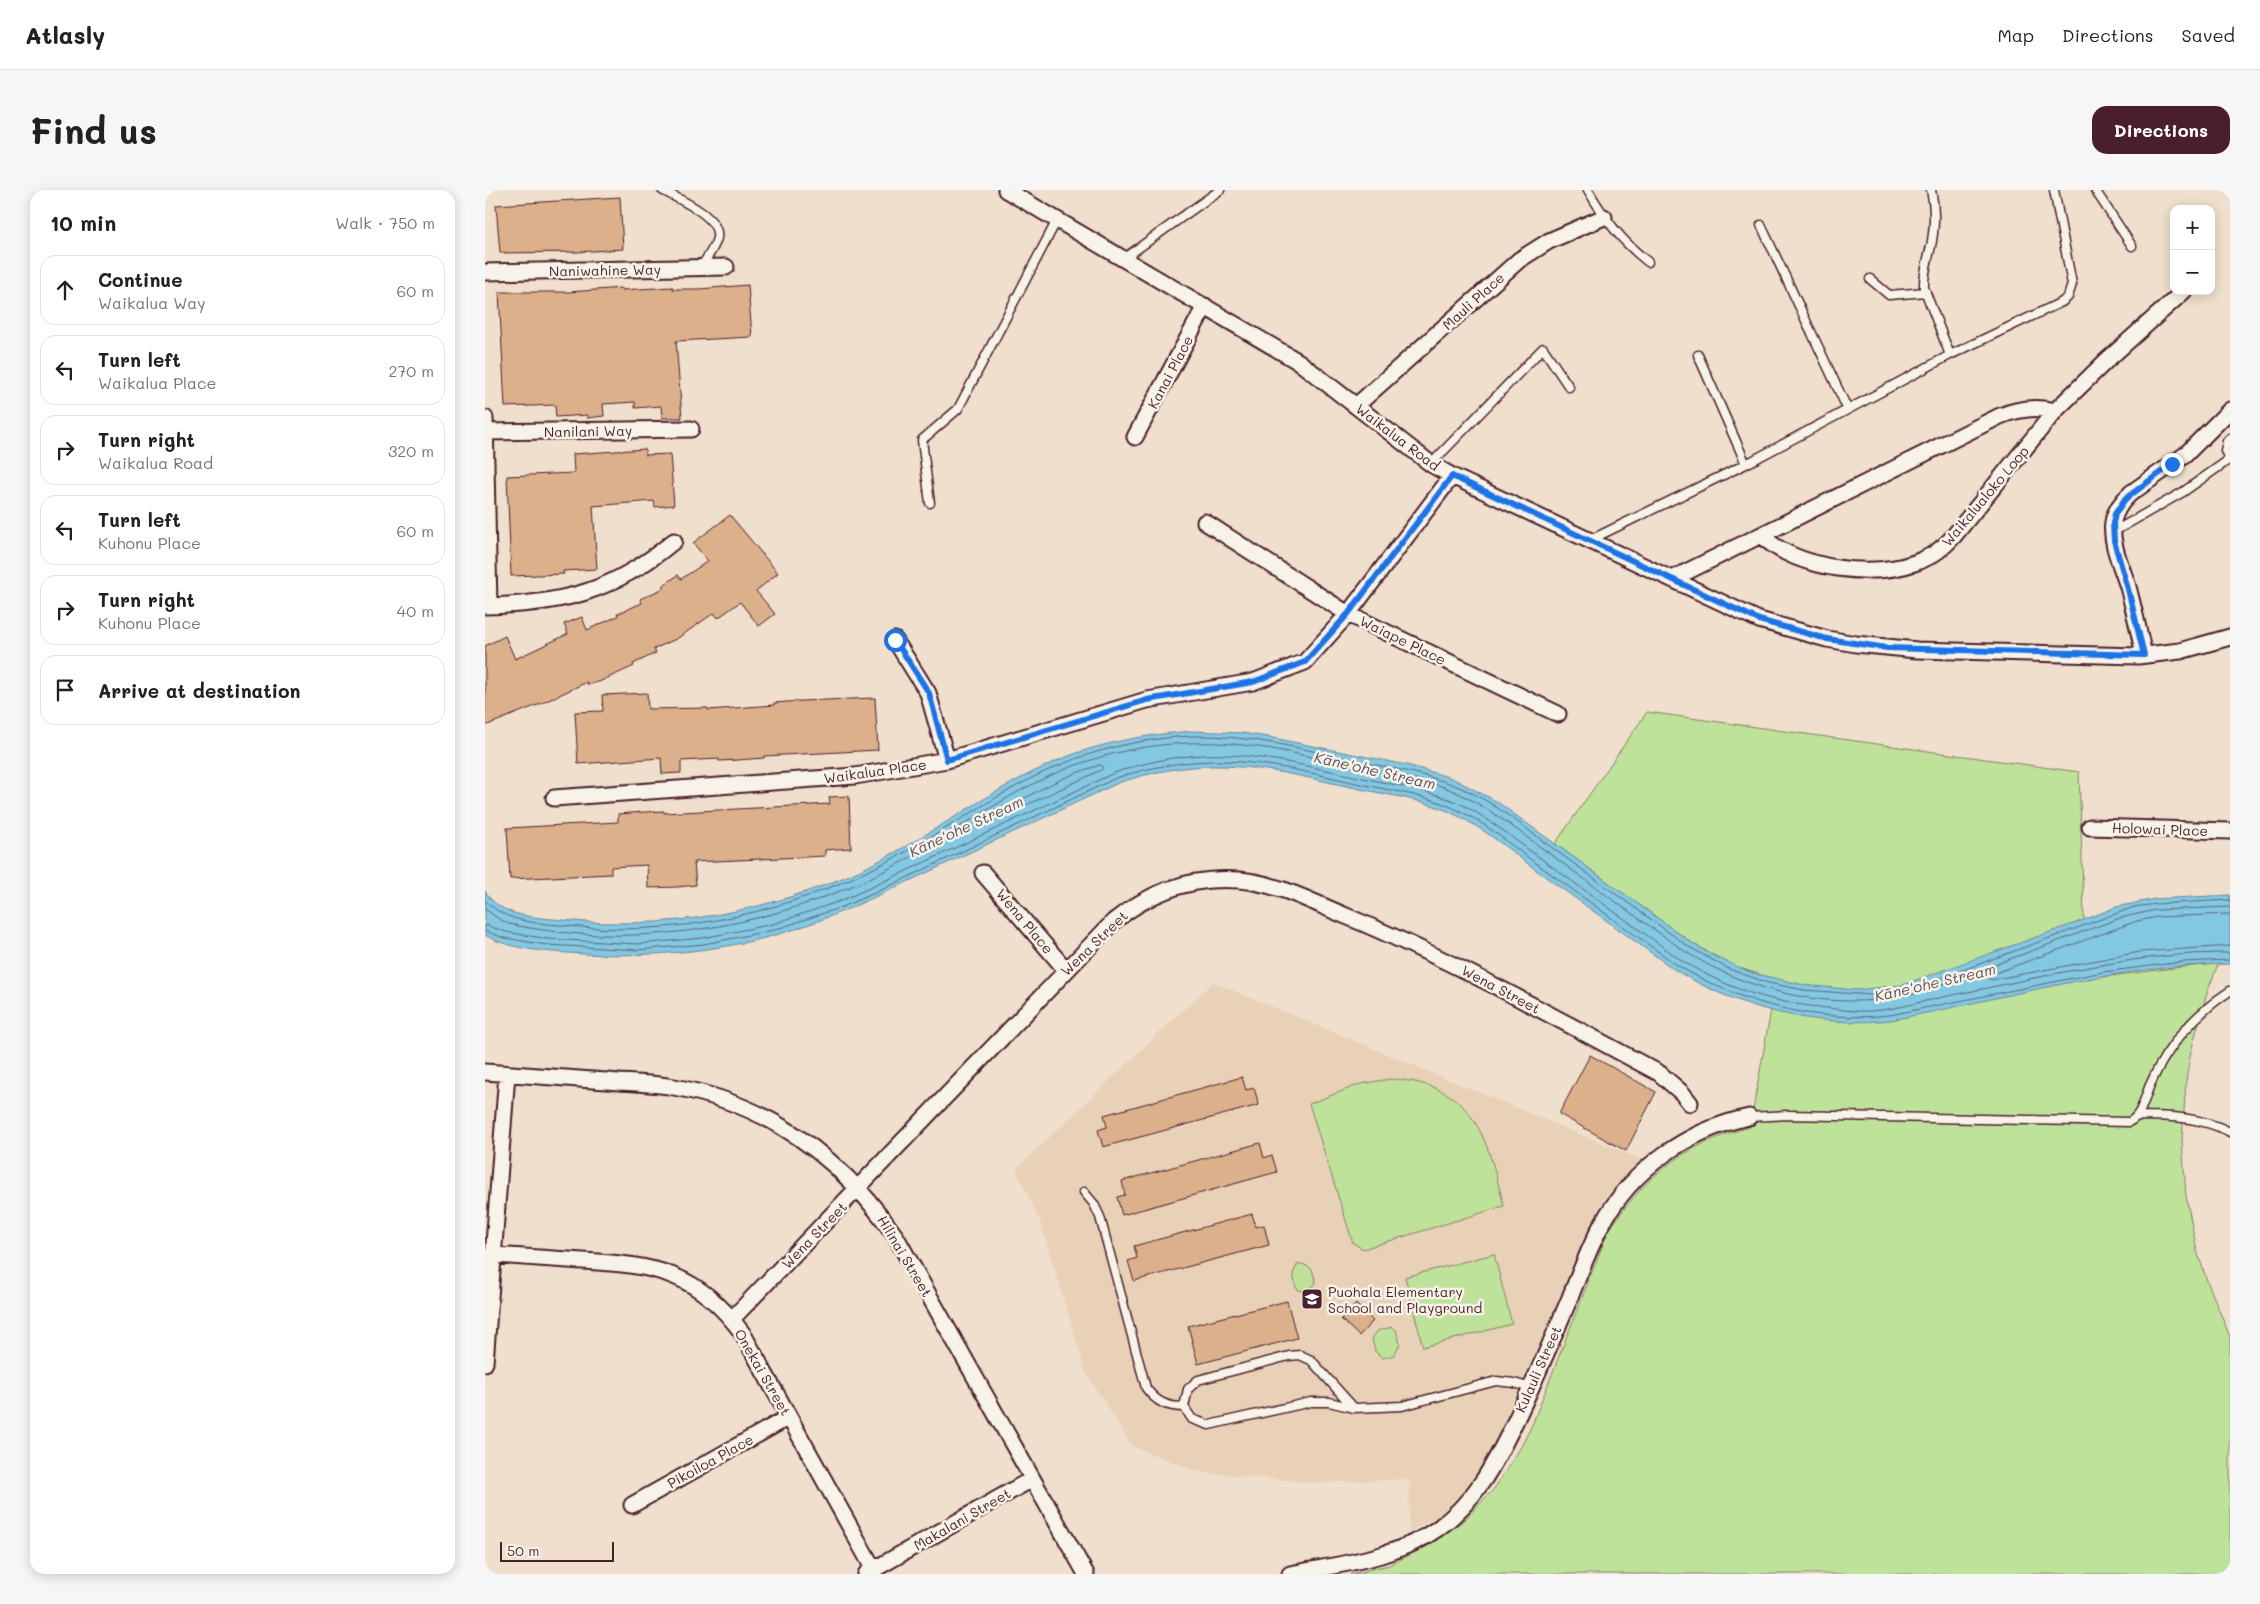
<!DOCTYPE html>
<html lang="en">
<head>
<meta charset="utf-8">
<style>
	body { margin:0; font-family:Mali,sans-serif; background:#f6f6f6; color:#202124 }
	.controls { position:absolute; right:15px; top:15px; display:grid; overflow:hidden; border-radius:10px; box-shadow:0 2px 12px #0003 }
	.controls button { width:45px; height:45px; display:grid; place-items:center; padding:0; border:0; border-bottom:1px solid #e0e0e0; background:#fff; color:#202124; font:25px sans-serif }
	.scale { position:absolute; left:15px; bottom:12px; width:114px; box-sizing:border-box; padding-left:5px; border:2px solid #4a1f2b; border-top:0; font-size:14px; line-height:18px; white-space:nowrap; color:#4a1f2b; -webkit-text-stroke:4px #f7f3e8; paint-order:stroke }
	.stop { position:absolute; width:15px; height:15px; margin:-11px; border:4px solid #1a73e8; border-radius:50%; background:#fff }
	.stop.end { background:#1a73e8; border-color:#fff; box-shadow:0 1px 5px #0008 }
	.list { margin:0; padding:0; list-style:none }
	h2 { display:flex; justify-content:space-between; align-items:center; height:65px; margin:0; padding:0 20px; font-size:21px }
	h2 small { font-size:16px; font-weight:400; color:#757577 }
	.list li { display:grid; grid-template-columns:32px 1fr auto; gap:15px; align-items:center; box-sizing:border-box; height:70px; margin:0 10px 10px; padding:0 10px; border:1px solid #e0e0e0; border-radius:15px }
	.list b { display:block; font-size:19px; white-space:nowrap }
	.list p { margin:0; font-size:16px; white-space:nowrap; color:#757577 }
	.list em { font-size:16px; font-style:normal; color:#757577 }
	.icon { flex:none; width:28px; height:28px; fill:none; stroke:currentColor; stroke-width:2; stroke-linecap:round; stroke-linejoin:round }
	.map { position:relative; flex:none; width:1745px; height:1384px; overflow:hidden; border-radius:15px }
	header { display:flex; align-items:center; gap:30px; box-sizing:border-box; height:70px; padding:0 25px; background:#fff; border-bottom:1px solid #e0e0e0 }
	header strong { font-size:24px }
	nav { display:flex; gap:28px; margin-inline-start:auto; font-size:18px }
	.intro { display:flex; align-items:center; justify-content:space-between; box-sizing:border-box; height:120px; padding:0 30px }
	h1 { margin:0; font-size:35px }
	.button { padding:12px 22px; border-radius:15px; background:#4a1f2b; color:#fff; font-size:18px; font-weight:700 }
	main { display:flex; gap:30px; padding:0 30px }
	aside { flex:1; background:#fff; border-radius:15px; box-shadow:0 2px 12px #0003 }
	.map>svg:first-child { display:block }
	.built { fill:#e9d1b8 }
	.green { fill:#bfe29b; stroke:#848063 }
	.water { fill:#82c8e3; stroke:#6c8499 }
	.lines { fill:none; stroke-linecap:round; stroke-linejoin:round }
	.shore { stroke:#606375; stroke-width:1 }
	.building { fill:#dbb08b; stroke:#4a1f2b }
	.lane-casing { stroke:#4a1f2b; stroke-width:11 }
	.street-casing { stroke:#4a1f2b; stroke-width:19 }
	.lane { stroke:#f7f3e8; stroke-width:8 }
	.street { stroke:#f7f3e8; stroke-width:15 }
	.route { stroke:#1a73e8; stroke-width:6 }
	.labels { text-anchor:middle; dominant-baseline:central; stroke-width:5; stroke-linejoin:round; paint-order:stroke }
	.street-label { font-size:14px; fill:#4a1f2b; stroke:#f7f3e8 }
	.poi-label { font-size:14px; fill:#4a1f2b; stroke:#f7f3e8; text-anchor:start }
	.water-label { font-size:15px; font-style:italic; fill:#5b5262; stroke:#f7f3e8 }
</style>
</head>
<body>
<header>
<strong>Atlasly</strong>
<nav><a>Map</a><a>Directions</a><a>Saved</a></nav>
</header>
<div class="intro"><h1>Find us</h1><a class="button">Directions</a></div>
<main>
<aside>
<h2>10 min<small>Walk · 750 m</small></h2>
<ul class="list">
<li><svg class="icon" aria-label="ahead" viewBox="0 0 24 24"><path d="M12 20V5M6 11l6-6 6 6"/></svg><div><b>Continue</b><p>Waikalua Way</p></div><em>60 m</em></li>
<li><svg class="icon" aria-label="left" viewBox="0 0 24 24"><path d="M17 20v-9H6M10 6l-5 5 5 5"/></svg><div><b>Turn left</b><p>Waikalua Place</p></div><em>270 m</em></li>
<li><svg class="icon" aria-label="right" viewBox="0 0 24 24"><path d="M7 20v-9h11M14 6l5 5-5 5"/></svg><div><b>Turn right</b><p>Waikalua Road</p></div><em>320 m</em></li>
<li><svg class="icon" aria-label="left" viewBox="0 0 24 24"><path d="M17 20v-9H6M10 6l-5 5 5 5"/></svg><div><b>Turn left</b><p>Kuhonu Place</p></div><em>60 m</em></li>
<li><svg class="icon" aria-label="right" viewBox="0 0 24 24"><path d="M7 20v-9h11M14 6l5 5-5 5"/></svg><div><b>Turn right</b><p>Kuhonu Place</p></div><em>40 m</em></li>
<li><svg class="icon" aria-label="arrive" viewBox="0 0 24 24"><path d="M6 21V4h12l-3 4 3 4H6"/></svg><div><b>Arrive at destination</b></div></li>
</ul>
</aside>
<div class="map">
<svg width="1745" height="1384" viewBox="0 0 1745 1384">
	<rect width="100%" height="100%" fill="#efdfcc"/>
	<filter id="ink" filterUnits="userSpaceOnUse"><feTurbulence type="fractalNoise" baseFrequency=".02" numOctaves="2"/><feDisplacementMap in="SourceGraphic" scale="10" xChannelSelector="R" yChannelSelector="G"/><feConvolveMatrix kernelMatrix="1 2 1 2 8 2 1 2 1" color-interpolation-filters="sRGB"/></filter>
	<g filter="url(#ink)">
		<path class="built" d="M728,792L1157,970L1135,992L1108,1033L1002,1273L983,1299L970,1312L956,1324L924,1342V1289L834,1293L713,1282L647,1256L601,1183L555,1031L531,979Z"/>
		<path class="green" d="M1162,522L1594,582L1599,730L1618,787L1697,777L1733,774L1722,803L1706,861L1701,891L1697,950L1701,1006L1712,1061L1721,1088L1745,1147V1384H865L904,1375L943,1356L979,1330L1009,1299L1036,1257L1047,1235L1122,1044C1157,987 1200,954 1265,937L1285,825L1294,791L1246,775L1207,753L1070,654Z
			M905,889C990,893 1001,946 1019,1016L878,1059L868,1053L824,914L875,894Z
			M1009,1064L1027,1134L938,1157L920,1087Z
			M818,1074L827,1079L831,1093L828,1097L816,1101L811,1098L808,1084L812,1075Z
			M907,1137L911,1140L915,1154L909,1165L897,1168L890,1161L887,1149L892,1141Z"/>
		<path class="water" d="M707,541L758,543L783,547L922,575L967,588L1011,611L1207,753L1227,765L1267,783L1319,795L1370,800L1417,795L1599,730L1631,717L1670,709L1745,705V774C1630,775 1518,809 1406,830C1330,838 1254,819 1190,780C1143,746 1097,713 1051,680C1026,661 1001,640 973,626C942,610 909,606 875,599C782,579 727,562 633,593C569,623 505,653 441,683C392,706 344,730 291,745C229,762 164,767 100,764C68,762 27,761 0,745V701C15,728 51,727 78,730C181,741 284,722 378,679C443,648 501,602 567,573C611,553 659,545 707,541Z"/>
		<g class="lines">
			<path class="shore" d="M615,575L618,577L616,580L518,626L515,625L516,622C548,603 579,585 615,575Z
				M0,710C21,734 56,733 85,736C197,748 310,720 409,668C455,644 498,613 545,589C595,563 652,548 709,546C766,545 822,560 877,572C914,580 950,585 985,602C1014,616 1040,638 1066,657C1112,690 1158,724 1204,757L1244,779L1283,793L1319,800L1386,805L1437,795L1649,717L1671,714L1745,710
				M0,719L14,729L24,734C156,762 297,736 415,673C476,639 533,594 600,572C650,555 705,549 758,555C798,559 838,570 877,579C906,585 936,588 964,599C1000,614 1030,639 1061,661C1107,695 1154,729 1201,762C1271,806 1359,824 1439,801L1635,728L1671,720L1745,717
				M1745,724L1672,727L1652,731L1505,785L1503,788L1506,790L1655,762L1745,756
				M0,735L21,742L63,749L153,754L218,748L288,734L355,711L387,697L629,583C725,550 783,568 878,588C913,596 947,600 980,616C1008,631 1032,652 1058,670C1104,703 1150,737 1196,770C1239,797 1283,812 1334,817C1352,819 1369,822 1387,821C1414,819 1441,810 1468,805C1559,787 1652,762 1745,763
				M0,741L19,748L62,755L153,760L219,754L289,740L357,717L390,703L631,588C728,557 785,574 880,595C913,602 946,606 977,622C1005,636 1029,658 1055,676C1100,709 1146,742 1192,775C1256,814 1330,833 1405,825L1618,782L1697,772L1745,770"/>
		</g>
		<path class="building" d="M135,7L138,59L92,62L15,63L11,15Z
			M263,95L267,147L191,151L197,228H177L176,216L150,218V212L118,214L119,226L102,228V225L71,227L70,215L20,217L14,102H84L137,98V100L188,97V99H214Z
			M160,259V265L185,264L189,315L170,317L169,311L108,316L112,379L78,381L79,384L26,386L22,286L89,283L88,264Z
			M245,325L293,383L271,401L290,424L274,436L255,412L233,428L229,423L193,448L169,459L171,463L148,474L149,476L116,491L103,495L102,492L55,514L0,536V456L20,446L30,469L83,444L79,434L97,427L102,440L133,426L132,424L157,413L155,409L179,398L177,396L193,385L196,389L223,371L208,353Z
			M162,503L163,519L223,518V520L289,515V513L316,511L390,508L393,560L279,566V568L253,570L234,571V569L196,571V583L177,584L176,568L93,574L90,522L118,521L117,505Z
			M364,606L366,658L340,660V666L209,672L211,695L192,697L163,698L162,675L126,677V684L25,689L22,638L133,632V624L159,622L179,621V623L345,614L344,607Z
			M1105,865L1171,902L1141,961L1074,924Z
			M757,887L761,900L769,898L774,915L618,957L613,940L622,937L619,925Z
			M775,953L779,968L787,965L792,982L637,1025L632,1007L640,1005L637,991Z
			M767,1024L771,1037L779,1035L784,1055L649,1091L643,1071L652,1068L649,1056Z
			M802,1111L812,1148L713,1174L703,1136Z
			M871,1114L888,1131L874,1146L856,1129Z"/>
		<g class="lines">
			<g class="lane-casing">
				<path id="lane" d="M177,0C193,9 236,26 232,48C230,58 221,69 215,78
					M1103,0C1120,29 1136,51 1163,72
					M1446,0C1450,17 1450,34 1447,51C1444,67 1438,82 1439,98L1465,165
					M1610,0L1647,56
					M1276,35L1362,218
					M638,69L735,0
					M1385,89L1404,105L1441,102
					M1213,165L1261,274
					M1745,248L1742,251L1740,261L1745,269
					M946,274L1058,158L1084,197
					M445,313L437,250L473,219L572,30
					M1628,342L1698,302L1745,269
					M1105,350L1261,274L1465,165L1577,112L1583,107L1587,94L1569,0
					M1653,926C1685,926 1716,927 1745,942
					M1264,927L1304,925L1644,932C1658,925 1659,907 1666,893C1682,856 1711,823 1745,801
					M599,1002L609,1014L615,1027L661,1198C671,1212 682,1217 699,1217
					M869,1218L826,1170L815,1165L804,1166L713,1190L703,1199L699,1217L707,1229L724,1235L826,1212H844L869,1218L894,1217L917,1216L1011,1191L1029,1193L1046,1198"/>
			</g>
			<g class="street-casing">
				<path id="street" d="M521,0L814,172L946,274L967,286L1274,430L1342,449L1371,454L1432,460L1653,466L1695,461L1745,447
					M0,82L241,77
					M872,215L1034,70L1064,51L1119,27
					M0,228L4,416
					M0,242L206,239
					M650,247L720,116
					M720,332L863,424L1073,524
					M1276,345L1515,226C1533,219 1551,216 1570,221
					M1187,389L1276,345C1311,380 1393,390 1437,370C1449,365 1459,357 1468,347L1570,221L1621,171L1699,101
					M0,416C78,414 128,402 189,351
					M410,450L443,503L462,570
					M1659,465C1654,443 1649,419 1643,397C1637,377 1625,354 1628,332C1630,320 1637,311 1646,303L1700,265L1745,220
					M69,608L370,586L462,570L662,510L768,492L820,472L863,424L967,286
					M1605,637L1745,641
					M498,683L581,780
					M0,882C40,885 80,888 121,891C143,893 166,893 189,897C284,914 357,968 411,1047L601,1384
					M9,1065C39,1067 68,1069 98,1071C170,1075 213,1082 258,1144L389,1380
					M247,1129L629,731C665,702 707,686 754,690C792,693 827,712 861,726C969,771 1071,828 1174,883L1197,903L1205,913
					M0,1173L22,884
					M147,1315L304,1227
					M381,1384L547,1289
					M805,1384C854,1374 910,1369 952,1339C990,1312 1009,1275 1029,1234C1049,1193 1066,1152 1084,1110C1094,1085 1104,1058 1117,1034C1148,978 1203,940 1264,927"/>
			</g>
			<use href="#lane" class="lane"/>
			<use href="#street" class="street"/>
		</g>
	</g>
	<g class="lines" filter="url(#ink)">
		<path class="route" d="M410,450L444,503L462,570L662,510L768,492L820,472L863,424L967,286L1274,430L1342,449L1402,458L1659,465L1643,399L1629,351L1628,333L1630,324L1640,309L1687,274"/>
	</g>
	<defs>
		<g id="school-square" transform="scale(1.125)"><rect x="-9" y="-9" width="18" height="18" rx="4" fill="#4a1f2b" stroke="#f7f3e8"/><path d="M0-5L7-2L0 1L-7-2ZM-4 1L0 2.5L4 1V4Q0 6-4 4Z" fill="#fff"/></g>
	</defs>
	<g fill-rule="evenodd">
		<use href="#school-square" x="827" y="1109"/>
	</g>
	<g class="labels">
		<g class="street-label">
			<text transform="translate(120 80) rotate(-1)">Naniwahine Way</text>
			<text transform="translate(988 111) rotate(-42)">Mauli Place</text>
			<text transform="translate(685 182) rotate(-62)">Kanai Place</text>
			<text transform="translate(103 241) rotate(-1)">Nanilani Way</text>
			<text transform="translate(913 247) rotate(37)">Waikalua Road</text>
			<text transform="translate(1500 306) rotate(-50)">Waikalualoko Loop</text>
			<text transform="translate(918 450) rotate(26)">Waiape Place</text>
			<text transform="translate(390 581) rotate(-8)">Waikalua Place</text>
			<text transform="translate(1675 639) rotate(2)">Holowai Place</text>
			<text transform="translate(540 731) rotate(50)">Wena Place</text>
			<text transform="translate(609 753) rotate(-44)">Wena Street</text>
			<text transform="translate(1016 799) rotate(28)">Wena Street</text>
			<text transform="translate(329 1045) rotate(-46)">Wena Street</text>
			<text transform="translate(420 1066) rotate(59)">Hilinai Street</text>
			<text transform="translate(1053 1179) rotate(-66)">Kulauli Street</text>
			<text transform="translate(278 1182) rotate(60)">Onekai Street</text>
			<text transform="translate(225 1271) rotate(-29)">Pikoiloa Place</text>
			<text transform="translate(477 1329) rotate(-30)">Makalani Street</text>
		</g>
		<g class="poi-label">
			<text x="843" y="1101">Puohala Elementary<tspan x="843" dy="16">School and Playground</tspan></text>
		</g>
		<g class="water-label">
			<text transform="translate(890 580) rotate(13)">Kāne'ohe Stream</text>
			<text transform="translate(481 636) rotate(-25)">Kāne'ohe Stream</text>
			<text transform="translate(1450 792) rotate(-13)">Kāne'ohe Stream</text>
		</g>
	</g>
</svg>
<div class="controls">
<button>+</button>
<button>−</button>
</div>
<div class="scale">50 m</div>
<div class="stop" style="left:410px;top:450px"></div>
<div class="stop end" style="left:1687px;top:274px"></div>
</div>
</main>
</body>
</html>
